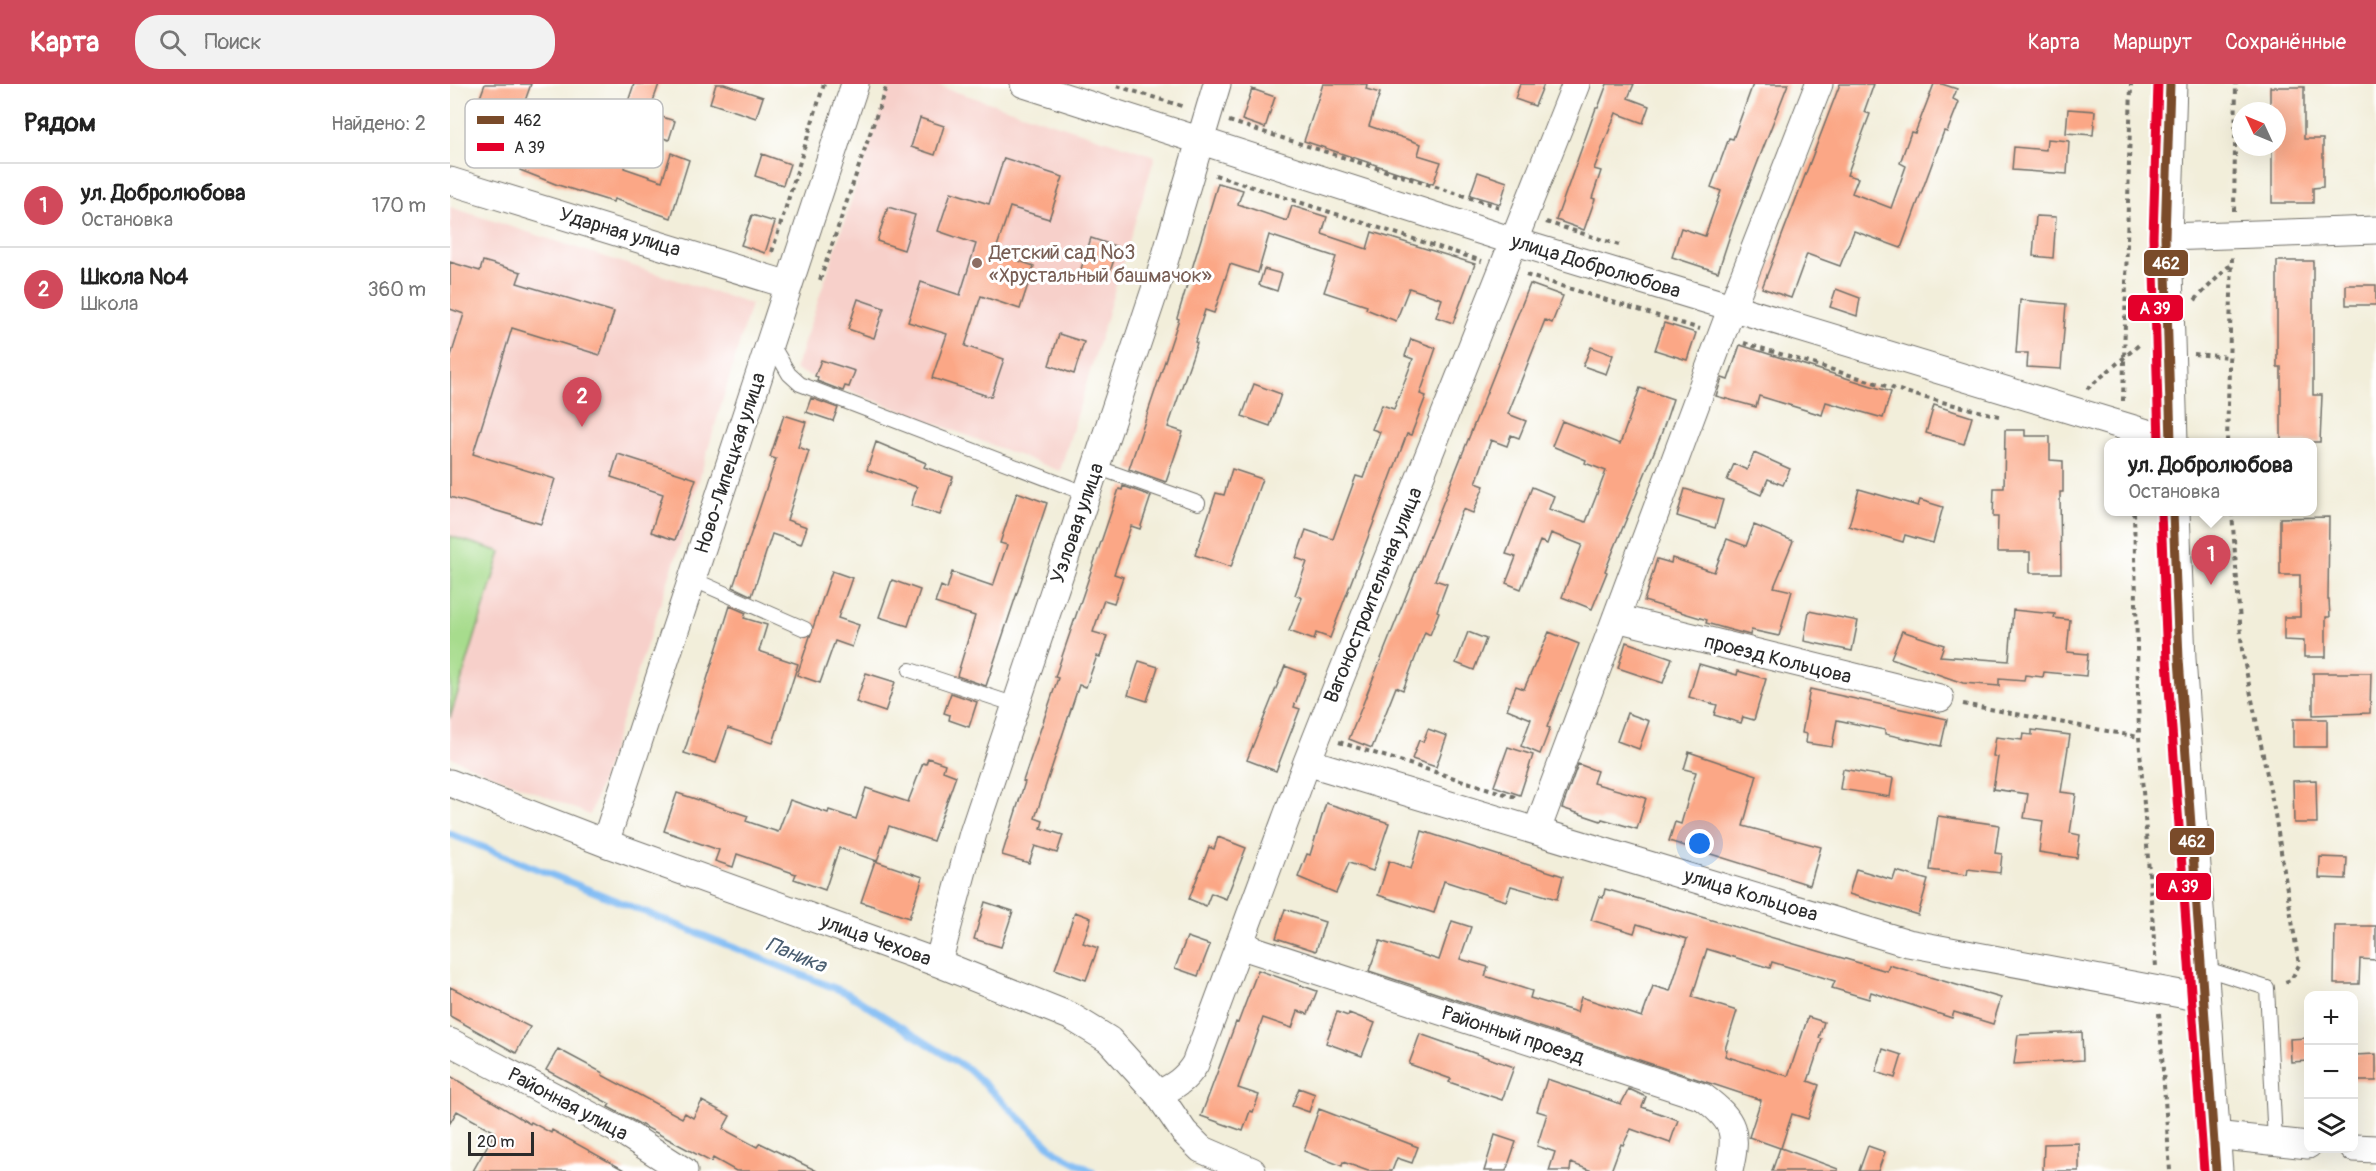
<!DOCTYPE html>
<html lang="ru">
<head>
<meta charset="utf-8">
<style>
	body { margin:0; font-family:Pangolin,sans-serif; background:#f2f2f2; color:#222 }
	.controls { position:absolute; right:18px; bottom:18px; display:grid; overflow:hidden; border-radius:12px; box-shadow:0 6px 24px #0002 }
	.controls button { width:54px; height:54px; display:grid; place-items:center; padding:0; border:0; border-bottom:2px solid #e0e0e0; background:#fff; color:#222; font:30px sans-serif }
	.compass { position:absolute; left:1782px; top:18px; width:54px; height:54px; border-radius:50%; background:#fff; box-shadow:0 6px 24px #0002; rotate:314deg }
	.scale { position:absolute; left:18px; bottom:15px; width:66px; box-sizing:border-box; padding-left:6px; border:3px solid #2b2b2b; border-top:0; font-size:16px; line-height:21px; white-space:nowrap; color:#2b2b2b; -webkit-text-stroke:4px #fff; paint-order:stroke }
	.you { position:absolute; left:1250px; top:760px; width:21px; height:21px; margin:-15px; border:4px solid #fff; border-radius:50%; background:#1a73e8; box-shadow:0 0 0 9px #1a73e833 }
	.badge { display:grid; place-items:center; width:39px; height:39px; border-radius:50%; background:#d1495b; color:#fff; font-size:20px; font-weight:700 }
	.pin { position:absolute; translate:-50% -50px; filter:drop-shadow(0 2px 3px #0008) }
	.pin::after { content:''; position:absolute; top:32px; width:21px; height:18px; background:inherit; clip-path:polygon(0 0,100% 0,50% 100%) }
	.popup { position:absolute; left:1654px; top:354px; width:213px; height:78px; box-sizing:border-box; display:grid; place-content:center; border-radius:12px; background:#fff; filter:drop-shadow(0 2px 4px #0005); font-size:20px; white-space:nowrap; color:#767676 }
	.popup b { font-size:22px; color:#222 }
	.popup::after { content:''; position:absolute; left:50%; top:100%; margin-left:-12px; border:12px solid transparent; border-top-color:#fff }
	.list { margin:0; padding:0; list-style:none }
	h2 { display:flex; justify-content:space-between; align-items:center; height:78px; margin:0; padding:0 24px; font-size:26px }
	h2 small { font-size:20px; font-weight:400; color:#767676 }
	.list li { display:grid; grid-template-columns:39px 1fr auto; gap:18px; align-items:center; box-sizing:border-box; height:84px; padding:0 24px; border-top:2px solid #e0e0e0 }
	.list b { display:block; font-size:22px; white-space:nowrap }
	.list p { margin:0; font-size:20px; white-space:nowrap; color:#767676 }
	.list em { font-size:20px; font-style:normal; color:#767676 }
	.icon { flex:none; width:33px; height:33px; fill:none; stroke:currentColor; stroke-width:2; stroke-linecap:round; stroke-linejoin:round }
	.map { position:relative; flex:none; width:1926px; height:1087px; overflow:hidden }
	header { display:flex; align-items:center; gap:36px; box-sizing:border-box; height:84px; padding:0 30px; background:#d1495b; color:#fff }
	header strong { font-size:28px }
	nav { display:flex; gap:33px; margin-inline-start:auto; font-size:21px }
	.search { width:420px; height:54px; background:#f2f2f2; display:flex; align-items:center; gap:15px; box-sizing:border-box; padding:0 21px; border-radius:24px; color:#767676; font-size:22px }
	main { display:flex }
	aside { flex:1; background:#fff }
	.map>svg:first-child { display:block }
	.built { fill:#f7d0ca }
	.pitch { fill:#a7dc8d; stroke:#69845c; stroke-width:1.5 }
	.lines { fill:none; stroke-linecap:round; stroke-linejoin:round }
	.stream { stroke:#83bdf4; stroke-width:7 }
	.building { fill:#fba786 }
	.service-casing { stroke:#716f68; stroke-width:16 }
	.minor-casing { stroke:#716f68; stroke-width:29 }
	.tertiary-casing { stroke:#716f68; stroke-width:35 }
	.path { stroke:#716f68; stroke-width:4; stroke-dasharray:4.5 4.5; stroke-linecap:butt }
	.service { stroke:#fff; stroke-width:14 }
	.minor { stroke:#fff; stroke-width:27 }
	.tertiary { stroke:#fff; stroke-width:33 }
	.bus-1-casing { stroke:#fff; stroke-width:14 }
	.bus-2-casing { stroke:#fff; stroke-width:14 }
	.bus-1 { stroke:#7a4b2a; stroke-width:9 }
	.bus-2 { stroke:#e4002b; stroke-width:9 }
	.education-dot { fill:#8d6e63; stroke:#fff; stroke-width:2 }
	.labels { text-anchor:middle; dominant-baseline:central; stroke-width:6; stroke-linejoin:round; paint-order:stroke }
	.street-label { font-size:20px; fill:#2b2b2b; stroke:#fff }
	.education-label { font-size:20px; fill:#785e54; stroke:#fff; text-anchor:start }
	.water-label { font-size:21px; font-style:italic; fill:#4a5e71; stroke:#fff }
	.key { fill:#fff; stroke:#bfbfbf; stroke-width:1.5 }
	.key-label { font-size:16px; fill:#2b2b2b }
	.line-badge { stroke:#fff; stroke-width:2 }
	.badge-label { font-size:16px; text-anchor:middle; font-weight:bold; fill:#fff }
</style>
</head>
<body>
<header>
<strong>Карта</strong>
<div class="search"><svg class="icon" aria-label="search" viewBox="0 0 24 24"><circle cx="10" cy="10" r="6"/><path d="M15 15l6 6"/></svg>Поиск</div>
<nav><a>Карта</a><a>Маршрут</a><a>Сохранённые</a></nav>
</header>
<main>
<aside>
<h2>Рядом<small>Найдено: 2</small></h2>
<ul class="list">
<li><span class="badge">1</span><div><b>ул. Добролюбова</b><p>Остановка</p></div><em>170 m</em></li>
<li><span class="badge">2</span><div><b>Школа №4</b><p>Школа</p></div><em>360 m</em></li>
</ul>
</aside>
<div class="map">
<svg width="1926" height="1087" viewBox="0 0 1926 1087">
	<rect width="100%" height="100%" fill="#fff"/>
	<filter id="ink" filterUnits="userSpaceOnUse"><feTurbulence type="fractalNoise" baseFrequency=".0167" numOctaves="2"/><feDisplacementMap in="SourceGraphic" scale="12" xChannelSelector="R" yChannelSelector="G"/><feConvolveMatrix kernelMatrix="1 2 1 2 8 2 1 2 1" color-interpolation-filters="sRGB"/></filter>
	<filter id="wash" filterUnits="userSpaceOnUse"><feTurbulence type="fractalNoise" baseFrequency=".008" numOctaves="4" result="noise"/><feDisplacementMap in="SourceGraphic" scale="24" xChannelSelector="R" yChannelSelector="G"/><feGaussianBlur stdDeviation="1.35" result="paint"/><feColorMatrix in="noise" values="0 0 0 0 0 0 0 0 0 0 0 0 0 0 0 0 0 1.4 0 .05"/><feComposite in="paint" operator="in"/></filter>
	<g filter="url(#wash)">
		<rect width="100%" height="100%" fill="#f2eeda"/>
		<path class="built" d="M440,0H482L705,72L610,387L345,286Z
			M0,123L301,220L228,467L140,731L0,673Z"/>
		<path class="pitch" d="M0,452L51,468L0,634Z"/>
		<g class="lines">
			<path class="stream" d="M0,750L397,909L518,985L606,1068L642,1087"/>
		</g>
		<g id="blocks">
			<path class="building" d="M35,0H81L70,31L29,16Z
				M184,0H209L199,29L225,37L219,56L190,46L188,52L185,51L174,84L212,97L221,69L239,76L221,134L164,115L163,118L108,101L70,86L81,58L130,78L136,62L160,71Z
				M266,0H274L313,13L306,34L260,19Z
				M873,0H917L916,5L930,9L919,42L971,60L968,71L991,78L983,100L854,57Z
				M1070,0H1094L1085,22L1065,15Z
				M1157,0H1184L1178,14L1199,22L1193,39L1166,29L1144,85L1151,87L1142,114L1145,115L1134,146L1106,136L1146,24H1148Z
				M1303,0H1338L1283,142L1268,188L1222,173L1231,144L1255,152L1271,107L1261,103L1279,54L1283,55Z
				M1390,0H1424L1414,28L1420,30L1397,91L1408,94L1402,109L1441,124L1456,82L1450,79L1461,48L1465,49L1484,0H1492L1507,5L1503,15L1509,18L1497,48L1494,47L1451,164L1404,147L1390,182L1357,170L1341,214L1312,204Z
				M1820,3H1854V55H1873V103L1863,104V119H1822V63H1827V27H1820Z
				M802,5L825,13L815,44L792,36Z
				M1618,25L1645,27L1643,51L1616,49Z
				M470,34L494,42L485,71L461,63Z
				M1597,55L1619,57L1617,90L1562,86L1564,63L1596,66Z
				M312,70L340,80L333,101L305,92Z
				M554,74L613,93L599,135L560,123L545,169L584,182L570,225L531,212L515,262L554,275L541,313L482,294L497,250L458,238L471,198L510,211L526,160L488,147L501,108L539,120Z
				M1028,88L1057,98L1050,120L1020,111Z
				M768,99L793,106L788,120L837,137L842,122L877,133L872,150L917,165L922,148L1025,180L1003,239L986,233L992,215L959,204L946,237L916,225L917,222L874,208L886,173L819,151L808,189L780,180L764,229L755,226L745,258L747,259L718,343L733,348L716,398L679,385L729,235L727,234Z
				M438,123L465,131L454,166L427,157Z
				M302,131L325,138L315,169L291,161Z
				M1586,132L1606,133L1603,174L1583,172Z
				M641,154L668,163L658,194L631,185Z
				M33,177L71,188L67,199L164,228L150,271L62,244L23,370L105,395L91,440L0,413V275L14,230L0,225V178L30,187Z
				M1827,177H1863V311H1872L1870,358H1831V283H1827Z
				M814,185L832,190L827,207L809,201Z
				M1080,200L1113,212L1102,239L1095,236L1058,330L1076,337L1069,354L1061,351L1057,362L1041,356L1026,399L1034,402L1023,429L1013,425L985,496L997,500L987,527L989,528L980,551L975,548L953,606L946,603L922,664L899,655Z
				M1896,201H1926V221H1896Z
				M1386,205L1410,214L1407,232L1380,223Z
				M408,215L434,224L424,254L398,245Z
				M1570,216L1616,220L1611,285L1577,283L1578,269H1566Z
				M1214,239L1246,249L1237,276L1205,266Z
				M609,250L634,258L624,290L599,281Z
				M961,255L986,264L970,310L976,312L961,351L957,350L880,554L866,549L864,556L839,547L852,514L845,511L857,478L846,474L856,446L883,455L906,392L913,394L930,348L922,345L932,321L944,325L963,275L955,272Z
				M1290,261L1441,308L1433,334L1376,318L1372,331L1309,312L1306,323L1266,312L1272,294L1278,296Z
				M1141,263L1163,271L1156,290L1133,282Z
				M371,276L405,287L399,303L395,302L393,307L367,297L368,293L365,292Z
				M804,300L831,310L820,342L792,332Z
				M1190,304L1223,315L1211,351L1155,487L1157,488L1142,525L1112,513L1132,461L1101,449L1097,460L1090,457L1071,505L1056,499L1066,473L1056,470L1082,403L1104,412L1099,425L1136,438L1156,387L1135,379L1136,376L1102,362L1112,337L1170,360Z
				M361,314L388,324L383,337L356,328Z
				M1484,321L1522,333L1514,360L1476,349Z
				M334,331L356,338L348,363L359,367L337,436L357,443L351,460L322,450L302,512L283,503L326,375L320,373Z
				M1555,346H1575V352H1600V376L1613,377V408H1610L1611,489H1580V468H1547L1548,433H1543L1544,404H1554Z
				M426,358L476,379L474,383L503,393L490,431L461,422L467,403L417,386Z
				M1304,369L1340,385L1333,401L1318,395L1311,411L1277,396L1284,380L1297,386Z
				M168,370L246,395L225,456L201,448L213,410L161,393Z
				M782,385L812,395L781,483L745,471L766,409L774,411Z
				M673,402L701,412L690,445L681,442L664,490L673,493L664,519L654,516L643,548L657,552L650,573L647,572L636,603L629,601L585,734L593,737L591,744L613,751L607,769L585,762L579,779L552,771L575,698L573,697L608,594L605,593L669,405L672,406Z
				M1235,405L1273,416L1265,444L1227,432Z
				M1409,405L1468,422L1470,416L1493,423L1483,459L1455,451L1453,458L1399,442Z
				M567,408L597,419L536,602L507,592L525,532L485,519L491,502L497,505L502,488L543,502L557,461L550,459Z
				M1879,433L1878,516H1879L1880,533H1876V573H1854V557L1834,556V533H1850V491H1830V434Z
				M1304,441L1343,457L1324,503L1342,507L1329,552L1301,546L1300,551L1281,546L1256,539L1257,536L1194,517L1207,475L1221,479L1222,474L1264,488L1277,455L1296,462Z
				M382,487L402,494L388,534L409,541L402,563L385,557L370,599L347,591Z
				M442,496L470,506L458,542L429,533Z
				M280,522L296,529L294,534L317,541L309,567L348,580L323,659L278,644L266,679L234,669Z
				M1563,526L1605,530L1604,534L1620,536L1617,568L1638,570L1636,592L1594,588L1593,593L1575,591L1574,597L1549,595V602L1513,599L1441,574L1452,547L1494,561L1490,572L1559,577Z
				M1359,527L1408,537L1402,567L1354,557Z
				M1018,548L1036,555L1024,586L1006,579Z
				M1099,548L1129,560L1097,643L1100,644L1090,670L1071,662L1081,635L1057,625L1066,602L1074,605Z
				M1176,558L1222,574L1213,599L1168,584Z
				M689,577L708,583L697,617L678,611Z
				M1249,580L1287,591L1288,587L1316,595L1304,636L1293,633L1291,639L1264,631L1267,621L1239,613Z
				M835,582L856,590L844,623L850,625L826,687L797,676Z
				M416,589L445,598L435,628L406,618Z
				M1863,589H1921L1920,629L1863,631Z
				M1360,605L1497,635L1491,662L1435,650V646L1387,636L1382,663L1356,659L1357,650L1352,649Z
				M501,609L527,618L519,643L499,636L500,631L494,629Z
				M1177,629L1199,637L1189,665L1167,657Z
				M1843,635H1877V663H1843Z
				M978,645L997,652L986,683L962,675L969,656L973,658Z
				M1582,646L1620,651L1611,708L1626,710L1620,749L1630,751L1627,774L1589,768L1593,737L1574,734L1578,710L1543,705L1548,673L1543,672L1546,653L1572,656L1573,650L1582,651Z
				M1058,663L1083,671L1070,711L1044,702Z
				M1239,668L1307,691L1293,742L1371,763L1360,801L1219,757L1225,738L1231,740L1246,688L1234,685Z
				M478,674L495,680L493,687L506,692L483,757L439,742L427,777L389,764L375,806L344,795L346,790L287,770L283,783L265,777L269,766L214,747L227,709L298,732L296,737L328,748L340,716L378,729L379,726L406,735L416,704L458,718L473,679L476,680Z
				M1128,680L1147,687L1143,699L1196,714L1187,745L1152,735L1151,737L1112,724Z
				M1393,685L1443,694L1440,713L1390,705Z
				M1866,696L1867,739H1844L1843,697Z
				M876,719L939,739L923,787L899,779L886,809L848,793L857,770L860,771Z
				M1488,732L1549,741L1545,769L1552,770L1550,789L1518,785L1517,791L1480,786Z
				M972,747L1113,792L1107,815L1061,802L1056,817L994,797L984,829L928,811L939,777L961,785Z
				M768,753L796,764L776,815L761,809L756,822L739,815L759,763L764,765Z
				M1870,773L1897,774L1896,795L1869,794Z
				M425,777L473,793L459,834L411,818Z
				M1406,785L1443,796L1446,787L1478,796L1468,831L1399,810Z
				M1155,805L1437,887L1439,881L1551,914L1543,940L1504,928L1502,934L1421,908L1419,915L1382,904L1385,897L1322,878L1320,884L1257,865L1242,913L1287,927L1275,965L1277,966L1275,972L1338,992L1358,933L1374,938L1369,954L1372,955L1358,997L1369,1001L1358,1035L1342,1030L1331,1064L1388,1085V1087H1322L1330,1064L1299,1053L1311,1016L919,887L930,857L989,876L1002,837L1021,843L1010,875L1038,883L1035,892L1082,907L1080,914L1127,928L1131,913L1192,933L1203,902L1220,907L1237,855L1187,840L1184,849L1141,836L1149,812L1153,814Z
				M535,818L563,827L551,863L524,855Z
				M835,825L875,838L866,867L826,854Z
				M625,828L641,834L633,859L648,864L636,896L605,885Z
				M1885,842H1926V876L1910,875L1909,900H1884Z
				M737,853L760,861L748,892L725,884Z
				M808,886L867,907L858,930L848,927L842,944L813,934L788,1004L809,1011L803,1028L800,1027L793,1047L751,1032L786,938L788,939Z
				M0,903L80,943L66,969L0,932Z
				M887,928L898,932L899,929L925,939L912,972L876,959Z
				M1632,948L1633,976L1564,980L1568,951Z
				M970,950L1064,983L1052,1016L999,998L1001,995L959,980Z
				M1858,954V977L1841,978L1840,955Z
				M108,965L153,989L152,991L232,1034L235,1029L243,1034L252,1017L280,1032L273,1045L307,1063L310,1059L367,1087H286L263,1074L261,1078L158,1023L160,1020L96,986Z
				M1433,965L1452,971L1445,994L1426,988Z
				M1926,970V997H1904V971Z
				M0,992L80,1040L81,1038L101,1049L102,1046L176,1087H23L45,1048L7,1027L0,1039Z
				M1097,995L1171,1020L1179,1005L1196,1013L1192,1023L1228,1036L1220,1059L1181,1045L1173,1061L1171,1060L1161,1087H1142L1121,1079L1120,1087H1099L1105,1068L1087,1062L1097,1030L1087,1027Z
				M849,1004L865,1010L859,1028L842,1022Z
				M869,1025L968,1063L962,1079L947,1074L942,1087H918L893,1078L892,1082L854,1067Z
				M1045,1051L1066,1058L1056,1087H1034Z
				M1629,1059V1087H1593L1594,1060Z
				M1418,1062L1435,1068L1428,1087H1409Z"/>
		</g>
	</g>
	<g filter="url(#ink)">
		<use href="#blocks" fill-opacity="0" stroke="#716f68" stroke-width="1.5"/>
		<g class="lines">
			<g class="service-casing">
				<path id="service" d="M321,259L339,290L350,300L637,410
					M646,383L748,419
					M242,495L355,545
					M460,586L566,621
					M1753,884L1817,904L1825,1057"/>
			</g>
			<g class="minor-casing">
				<path id="minor" d="M574,0L1063,157L1720,356
					M0,97L339,201
					M1715,153L1926,146
					M1166,534L1490,614
					M857,678L1458,859L1752,914
					M0,699L155,759L488,879L620,932L659,956L708,1010L734,1048L751,1065L802,1087
					M1087,746L1282,223L1369,0
					M155,759L405,0
					M789,861L1253,1013C1285,1037 1288,1048 1279,1087
					M488,879L523,749L711,188L767,0
					M0,958L178,1051L234,1087
					M708,1010C725,1002 736,995 745,980L857,678L1126,0
					M1764,1051L1858,1061
					M1904,1064L1926,1065"/>
			</g>
			<g class="tertiary-casing">
				<path id="tertiary" d="M1720,0L1715,153L1721,358
					M1723,428L1729,575L1766,1087"/>
			</g>
			<path class="path" d="M667,2L735,23
				M779,37L1052,124
				M765,91L1032,177
				M1784,127L1786,0
				M1096,138L1169,161
				M322,168L374,0
				M1076,191L1250,245
				M370,196L437,0
				M1745,216L1782,179
				M1294,259L1472,313L1549,332
				M1744,270L1779,273
				M1637,305L1690,260
				M1673,317L1681,0
				M1777,358L1782,173
				M1684,428L1689,653L1706,883
				M1782,428L1792,566L1825,730L1849,881L1841,896L1832,899
				M1513,620L1689,653
				M889,658L1065,713
				M1709,929L1720,1087"/>
			<use href="#service" class="service"/>
			<use href="#minor" class="minor"/>
			<use href="#tertiary" class="tertiary"/>
			<g class="bus-1-casing">
				<path id="bus-1" d="M1720,0L1715,153L1721,358
					M1723,428L1729,575L1766,1087"/>
			</g>
			<g class="bus-2-casing">
				<path id="bus-2" d="M1708,0L1703,153L1709,358
					M1711,428L1717,576L1754,1087"/>
			</g>
			<use href="#bus-1" class="bus-1"/>
			<use href="#bus-2" class="bus-2"/>
		</g>
	</g>
	<circle class="education-dot" cx="527" cy="179" r="6"/>
	<g class="labels">
		<g class="street-label">
			<text transform="translate(170 148) rotate(17)">Ударная улица</text>
			<text transform="translate(1146 182) rotate(17)">улица Добролюбова</text>
			<text transform="translate(280 379) rotate(-72)">Ново-Липецкая улица</text>
			<text transform="translate(627 439) rotate(-71)">Узловая улица</text>
			<text transform="translate(923 511) rotate(-68)">Вагоностроительная улица</text>
			<text transform="translate(1328 575) rotate(14)">проезд Кольцова</text>
			<text transform="translate(1301 811) rotate(17)">улица Кольцова</text>
			<text transform="translate(426 856) rotate(20)">улица Чехова</text>
			<text transform="translate(1063 951) rotate(18)">Районный проезд</text>
			<text transform="translate(118 1020) rotate(28)">Районная улица</text>
		</g>
		<g class="education-label">
			<text x="539" y="168">Детский сад №3<tspan x="539" dy="23">«Хрустальный башмачок»</tspan></text>
		</g>
		<g class="water-label">
			<text transform="translate(346 871) rotate(22)">Паника</text>
		</g>
	</g>
	<rect x="15" y="15" width="198" height="69" rx="9" class="key"/>
	<rect x="27" y="32" width="27" height="8" fill="#7a4b2a"/>
	<rect x="27" y="59" width="27" height="8" fill="#e4002b"/>
	<g class="key-label">
		<text x="64" y="42">462</text>
		<text x="64" y="69">А 39</text>
	</g>
	<g class="line-badge">
		<rect x="1693" y="165" width="46" height="28" rx="6" fill="#7a4b2a"/>
		<rect x="1677" y="210" width="57" height="28" rx="6" fill="#e4002b"/>
		<rect x="1719" y="743" width="46" height="29" rx="6" fill="#7a4b2a"/>
		<rect x="1705" y="788" width="57" height="29" rx="6" fill="#e4002b"/>
	</g>
	<g class="badge-label">
		<text x="1716" y="185">462</text>
		<text x="1705" y="230">А 39</text>
		<text x="1742" y="763">462</text>
		<text x="1733" y="808">А 39</text>
	</g>
</svg>
<div class="controls">
<button>+</button>
<button>−</button>
<button><svg class="icon" aria-label="layers" viewBox="0 0 24 24"><path d="M12 4l9 5-9 5-9-5zM3 14l9 5 9-5"/></svg></button>
</div>
<svg class="compass" viewBox="-18 -18 36 36"><path d="M0-13l5 13h-10z" fill="#e53935"/><path d="M0 13l5-13h-10z" fill="#767676"/></svg>
<div class="scale">20 m</div>
<div class="you"></div>
<div class="pin badge" style="left:1761px;top:501px">1</div>
<div class="popup"><b>ул. Добролюбова</b>Остановка</div>
<div class="pin badge" style="left:132px;top:343px">2</div>
</div>
</main>
</body>
</html>
